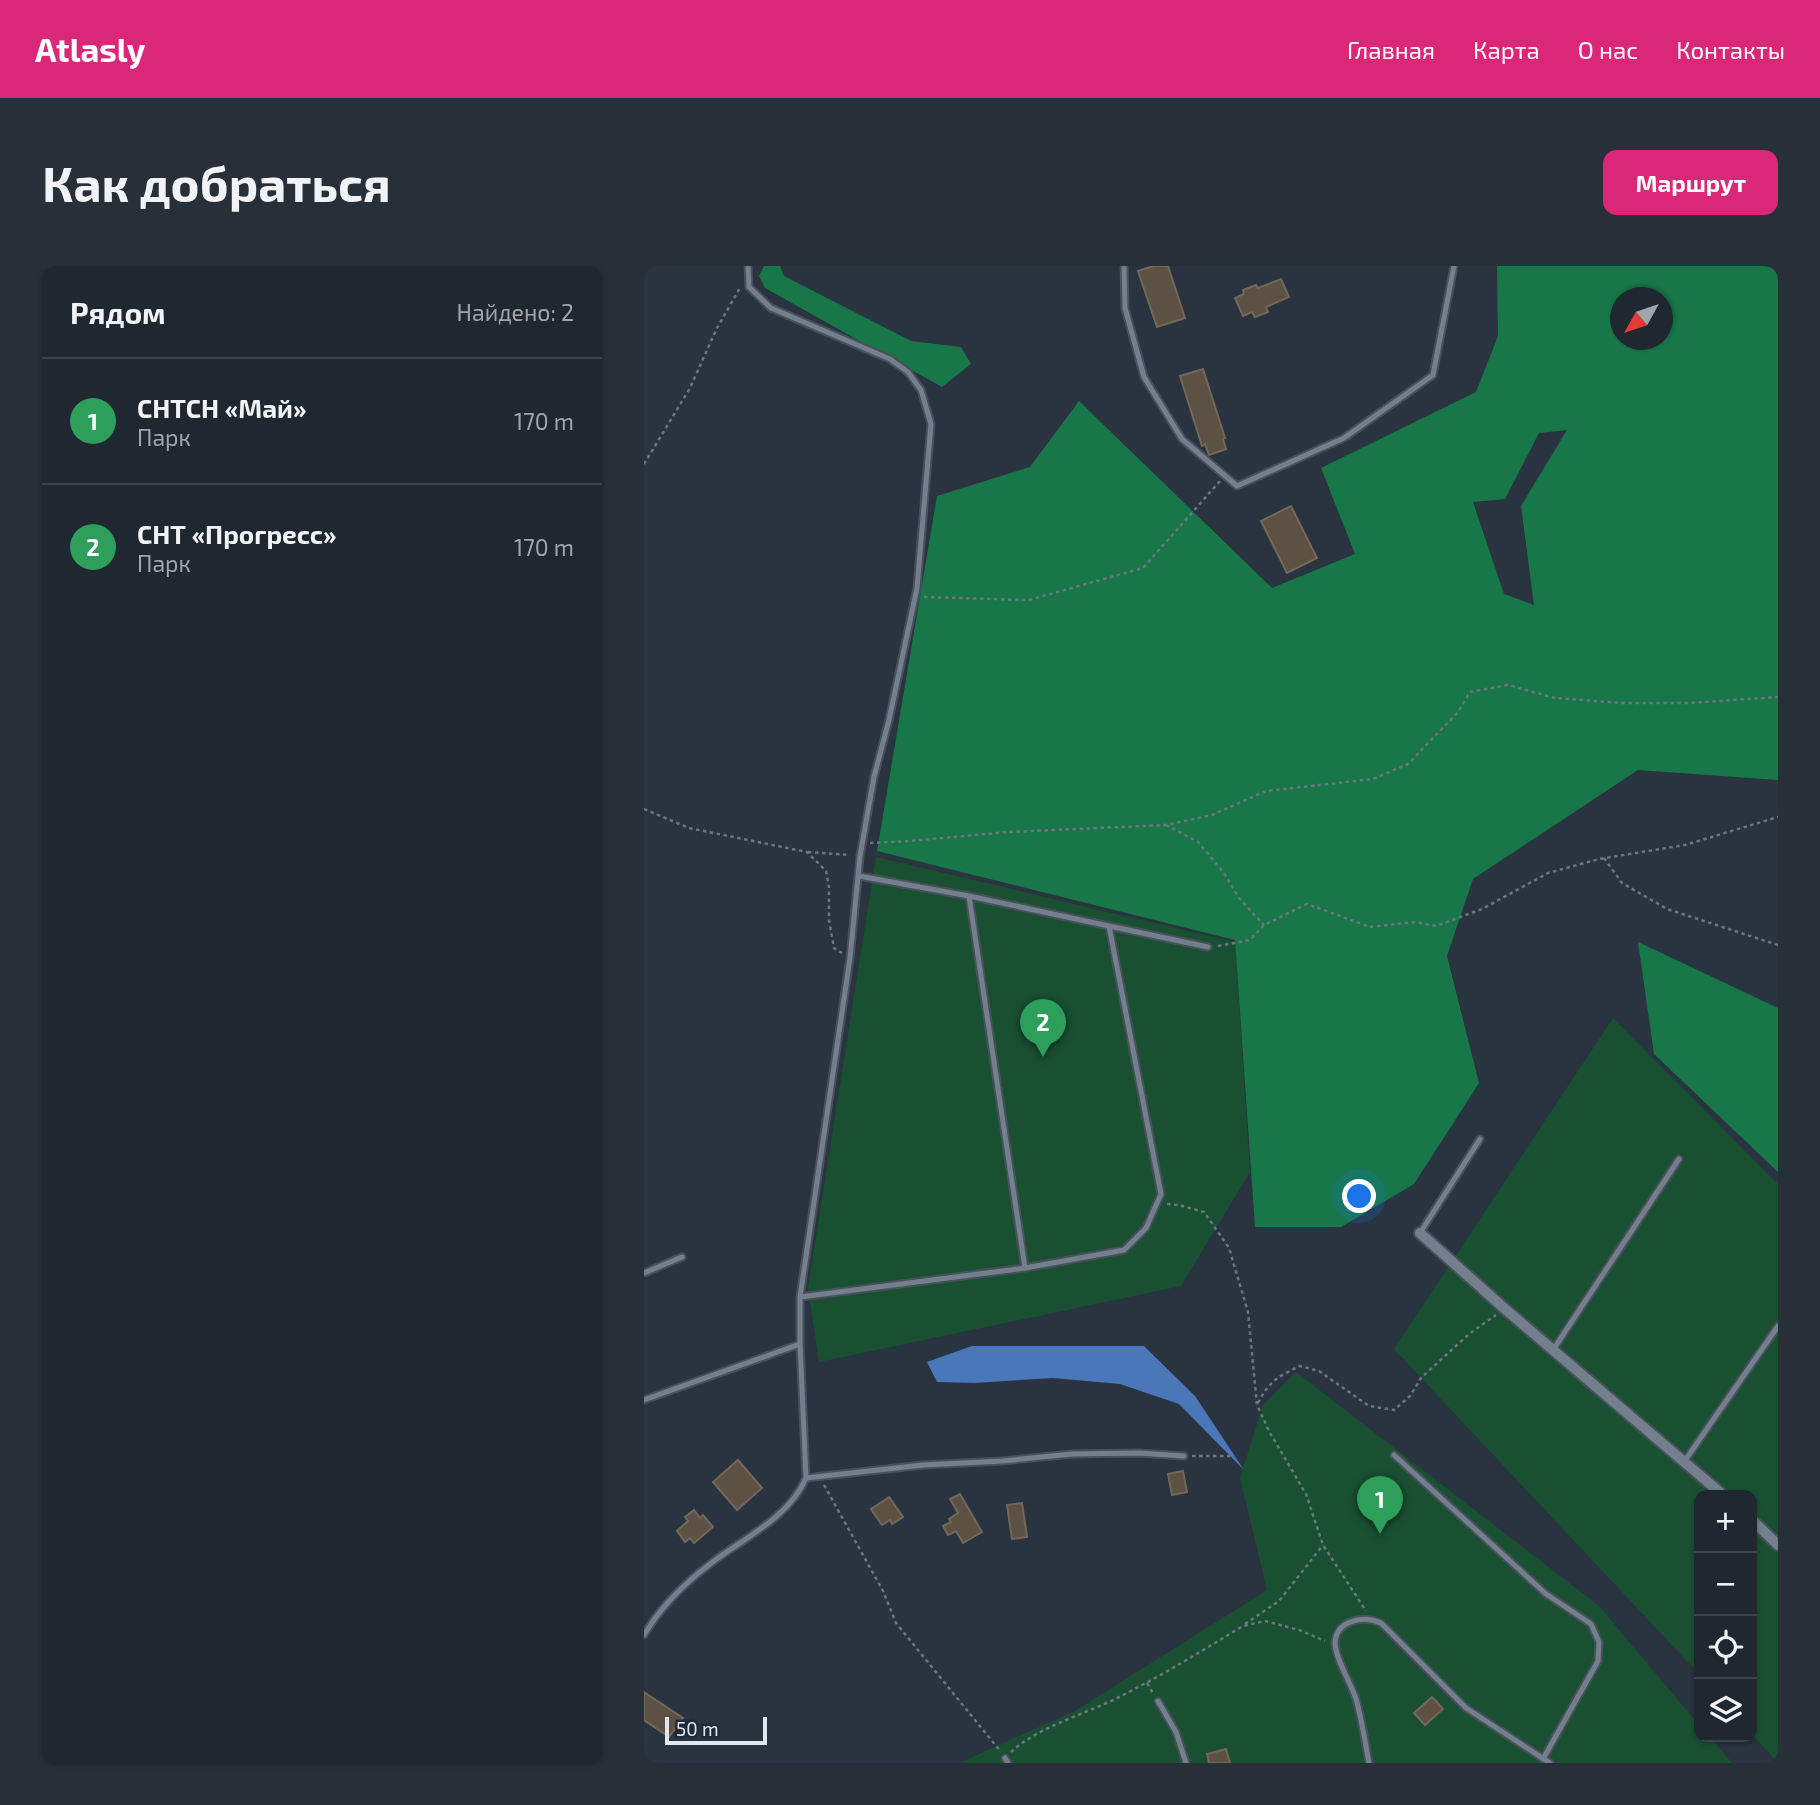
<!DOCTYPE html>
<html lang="ru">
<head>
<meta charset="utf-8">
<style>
	body { margin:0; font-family:"Exo 2",sans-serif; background:#272f38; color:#f1f3f6 }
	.controls { position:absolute; right:21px; bottom:21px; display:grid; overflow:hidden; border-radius:14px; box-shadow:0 2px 5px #0004 }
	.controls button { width:63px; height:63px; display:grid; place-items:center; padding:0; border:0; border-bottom:2px solid #3c444c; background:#1f2730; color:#f1f3f6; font:35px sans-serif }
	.compass { position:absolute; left:966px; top:21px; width:63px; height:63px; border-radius:50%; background:#1f2730; box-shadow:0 2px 5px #0004; rotate:230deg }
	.scale { position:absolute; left:21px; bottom:18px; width:102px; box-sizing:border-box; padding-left:7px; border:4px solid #e0e7ef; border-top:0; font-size:19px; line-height:24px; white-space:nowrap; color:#e0e7ef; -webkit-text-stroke:5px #202a36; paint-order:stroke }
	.you { position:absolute; left:716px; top:931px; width:24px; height:24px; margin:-18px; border:5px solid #fff; border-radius:50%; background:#1a73e8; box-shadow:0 0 0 10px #1a73e833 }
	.badge { display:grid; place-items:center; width:46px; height:46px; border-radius:50%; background:#db2777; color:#fff; font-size:23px; font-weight:700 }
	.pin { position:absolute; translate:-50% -58px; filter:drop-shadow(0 2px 4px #0008) }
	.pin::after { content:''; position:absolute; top:37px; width:24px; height:21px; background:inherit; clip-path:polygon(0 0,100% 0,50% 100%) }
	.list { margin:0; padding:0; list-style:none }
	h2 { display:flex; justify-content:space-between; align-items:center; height:91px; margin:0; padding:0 28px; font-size:30px }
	h2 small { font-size:23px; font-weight:400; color:#a1a5ab }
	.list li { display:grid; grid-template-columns:46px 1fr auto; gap:21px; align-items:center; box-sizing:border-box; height:126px; padding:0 28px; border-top:2px solid #3c444c }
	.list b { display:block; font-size:26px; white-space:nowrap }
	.list p { margin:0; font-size:23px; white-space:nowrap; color:#a1a5ab }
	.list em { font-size:23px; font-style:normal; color:#a1a5ab }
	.icon { flex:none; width:38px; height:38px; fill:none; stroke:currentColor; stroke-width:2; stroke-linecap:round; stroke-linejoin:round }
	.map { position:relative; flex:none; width:1134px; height:1497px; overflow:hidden; border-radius:14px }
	header { display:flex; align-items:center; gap:42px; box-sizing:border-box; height:98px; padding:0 35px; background:#db2777; color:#fff }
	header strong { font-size:33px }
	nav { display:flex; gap:38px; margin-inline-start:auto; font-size:24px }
	.intro { display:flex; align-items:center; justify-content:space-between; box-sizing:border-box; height:168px; padding:0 42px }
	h1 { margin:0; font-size:49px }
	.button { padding:18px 32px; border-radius:14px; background:#db2777; color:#fff; font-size:24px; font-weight:700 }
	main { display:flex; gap:42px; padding:0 42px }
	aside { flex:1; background:#1f2730; border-radius:14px; box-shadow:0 2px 5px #0004 }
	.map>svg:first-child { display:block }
	.green { fill:#195032 }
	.forest { fill:#187748; fill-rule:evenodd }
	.water { fill:#4a77b8 }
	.building { fill:#5d5144; stroke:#736759; stroke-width:2 }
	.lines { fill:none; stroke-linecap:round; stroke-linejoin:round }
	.service-casing { stroke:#48505b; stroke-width:9 }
	.minor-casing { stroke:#48505b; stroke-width:14 }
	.path { stroke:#6c7580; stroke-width:2.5; stroke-dasharray:3.5 3.5; stroke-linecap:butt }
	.service { stroke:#737f8d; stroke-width:5 }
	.minor { stroke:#737f8d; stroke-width:10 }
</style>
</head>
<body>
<header>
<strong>Atlasly</strong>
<nav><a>Главная</a><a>Карта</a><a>О нас</a><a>Контакты</a></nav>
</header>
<div class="intro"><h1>Как добраться</h1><a class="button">Маршрут</a></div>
<main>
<aside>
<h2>Рядом<small>Найдено: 2</small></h2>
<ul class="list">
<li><span class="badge" style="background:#2e9e5b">1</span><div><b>СНТСН «Май»</b><p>Парк</p></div><em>170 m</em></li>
<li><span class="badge" style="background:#2e9e5b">2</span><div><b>СНТ «Прогресс»</b><p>Парк</p></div><em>170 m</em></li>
</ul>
</aside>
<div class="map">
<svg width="1134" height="1497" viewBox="0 0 1134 1497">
	<rect width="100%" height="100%" fill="#293440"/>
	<path class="green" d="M232,591L591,676L606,906L537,1020L175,1096L164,1022Z
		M969,752L1134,918V1497L1108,1468V1229H1055V1408L750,1083Z
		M652,1106L955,1340L1055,1459V1471H1066L1088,1497H315L431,1445L623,1324L596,1212L619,1139Z"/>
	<path class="forest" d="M120,0H136L140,10L267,75L317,81L327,98L298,121L121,22L115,10Z
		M853,0H1134V514L994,504L829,613L803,690L835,817L770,918L697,961H611L591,674L233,585L293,230L386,201L435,135L628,322L711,288L677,202L832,126L854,70ZM976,32H1018V74H976ZM923,164L877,240L890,339L860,328L829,236L861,233L895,167Z
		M994,676L1134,742V906L1010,788Z"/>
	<path class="water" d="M328,1080H500L551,1130L600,1204L535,1138L476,1118L409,1112L331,1117L293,1116L283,1096Z"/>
	<path class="building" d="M510,0H524L541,52L513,61L494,5Z
		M637,13L645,31L622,41L624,46L611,51L608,46L599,50L591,32L600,28L599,24L612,19L614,22Z
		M559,103L581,172L579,173L582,183L565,189L561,178L558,180L536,110Z
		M647,240L673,292L643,307L617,255Z
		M94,1194L118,1222L93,1244L69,1216Z
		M539,1205L543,1226L528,1229L524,1208Z
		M316,1228L338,1266L319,1277L312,1265L304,1269L299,1260L307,1256L305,1253L314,1247L306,1233Z
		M245,1231L259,1251L248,1258L246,1254L238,1259L227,1243Z
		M378,1237L383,1271L368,1273L363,1239Z
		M50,1244L56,1252L59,1249L69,1261L50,1277L46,1272L41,1276L33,1265L44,1255L41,1251Z
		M0,1426L39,1452L25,1471L0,1454Z
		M788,1431L799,1443L781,1459L770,1447Z
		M582,1483L586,1497H565L563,1488Z"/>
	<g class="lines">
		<g class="service-casing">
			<path id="service" d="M480,0L481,42L500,111L538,173L593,220L700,172L789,109L810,0
				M325,630L381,1002
				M465,660L564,681
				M776,967L836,873
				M0,1007L38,991
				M156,1031L381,1002L480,984L502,962L517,928L465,660L325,630L215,610
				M909,1084L1035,893
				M0,1134L156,1078V1031L206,692L216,590L230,511L245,454L273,322L287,158L277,124L264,106L246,93L127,42L105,21L104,0
				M750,1189L902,1328L947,1358L955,1376L954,1395L899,1493
				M1040,1196L1134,1060
				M162,1212L279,1199L358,1195L428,1188L495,1187L540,1190
				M0,1369C16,1342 41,1317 66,1298C98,1273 145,1252 162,1212L156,1078
				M514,1435L532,1466L542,1497
				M361,1492L364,1497
				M725,1497C721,1476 718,1454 712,1433C707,1417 691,1392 691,1377C692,1354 720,1349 737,1357L822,1442L906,1497"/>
		</g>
		<g class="minor-casing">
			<path id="minor" d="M776,967L861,1043L1079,1229
				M1108,1254L1134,1279"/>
		</g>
		<path class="path" d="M0,198L46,122L73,62L97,20
			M280,331L385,334L499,302L576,215
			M0,543L45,562L163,586L182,605L185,621V654L190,682L198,687
			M522,559L554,576L580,607L595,632L620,659
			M226,577L265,575L364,566L522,559L568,549L622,525L729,513L764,498L814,446L826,426L864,419L911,432L978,437H1045L1134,431
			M164,586L206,589
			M960,592L978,617L1023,643L1134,679
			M574,680L606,674L620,659L663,638L726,661L770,656L792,660L838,643L904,607L955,593L1041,579L1134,551
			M523,938L535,939L560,946L585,982L604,1046L613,1139L626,1167L662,1228L679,1279L722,1345
			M614,1137C625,1115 635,1110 656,1100L675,1105L725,1140L750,1144L766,1130L777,1112L825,1068L852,1049
			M548,1190H590
			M180,1219L239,1325L252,1357L357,1486
			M601,1358L635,1335L679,1279
			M503,1417L510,1429
			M367,1486C395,1460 443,1448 477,1430C519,1409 559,1384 599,1360L621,1355L655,1364L681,1375"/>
		<use href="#service" class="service"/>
		<use href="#minor" class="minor"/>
	</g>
</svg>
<div class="controls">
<button>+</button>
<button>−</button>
<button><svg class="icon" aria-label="locate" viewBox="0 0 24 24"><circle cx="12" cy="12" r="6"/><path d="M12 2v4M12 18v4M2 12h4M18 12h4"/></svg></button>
<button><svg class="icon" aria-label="layers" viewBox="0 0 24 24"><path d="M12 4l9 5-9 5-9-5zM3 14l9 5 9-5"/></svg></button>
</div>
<svg class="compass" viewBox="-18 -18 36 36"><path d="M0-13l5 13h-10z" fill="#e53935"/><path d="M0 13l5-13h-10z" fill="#a1a5ab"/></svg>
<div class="scale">50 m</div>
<div class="you"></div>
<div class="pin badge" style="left:736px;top:1268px;background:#2e9e5b">1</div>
<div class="pin badge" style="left:399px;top:791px;background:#2e9e5b">2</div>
</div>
</main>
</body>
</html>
